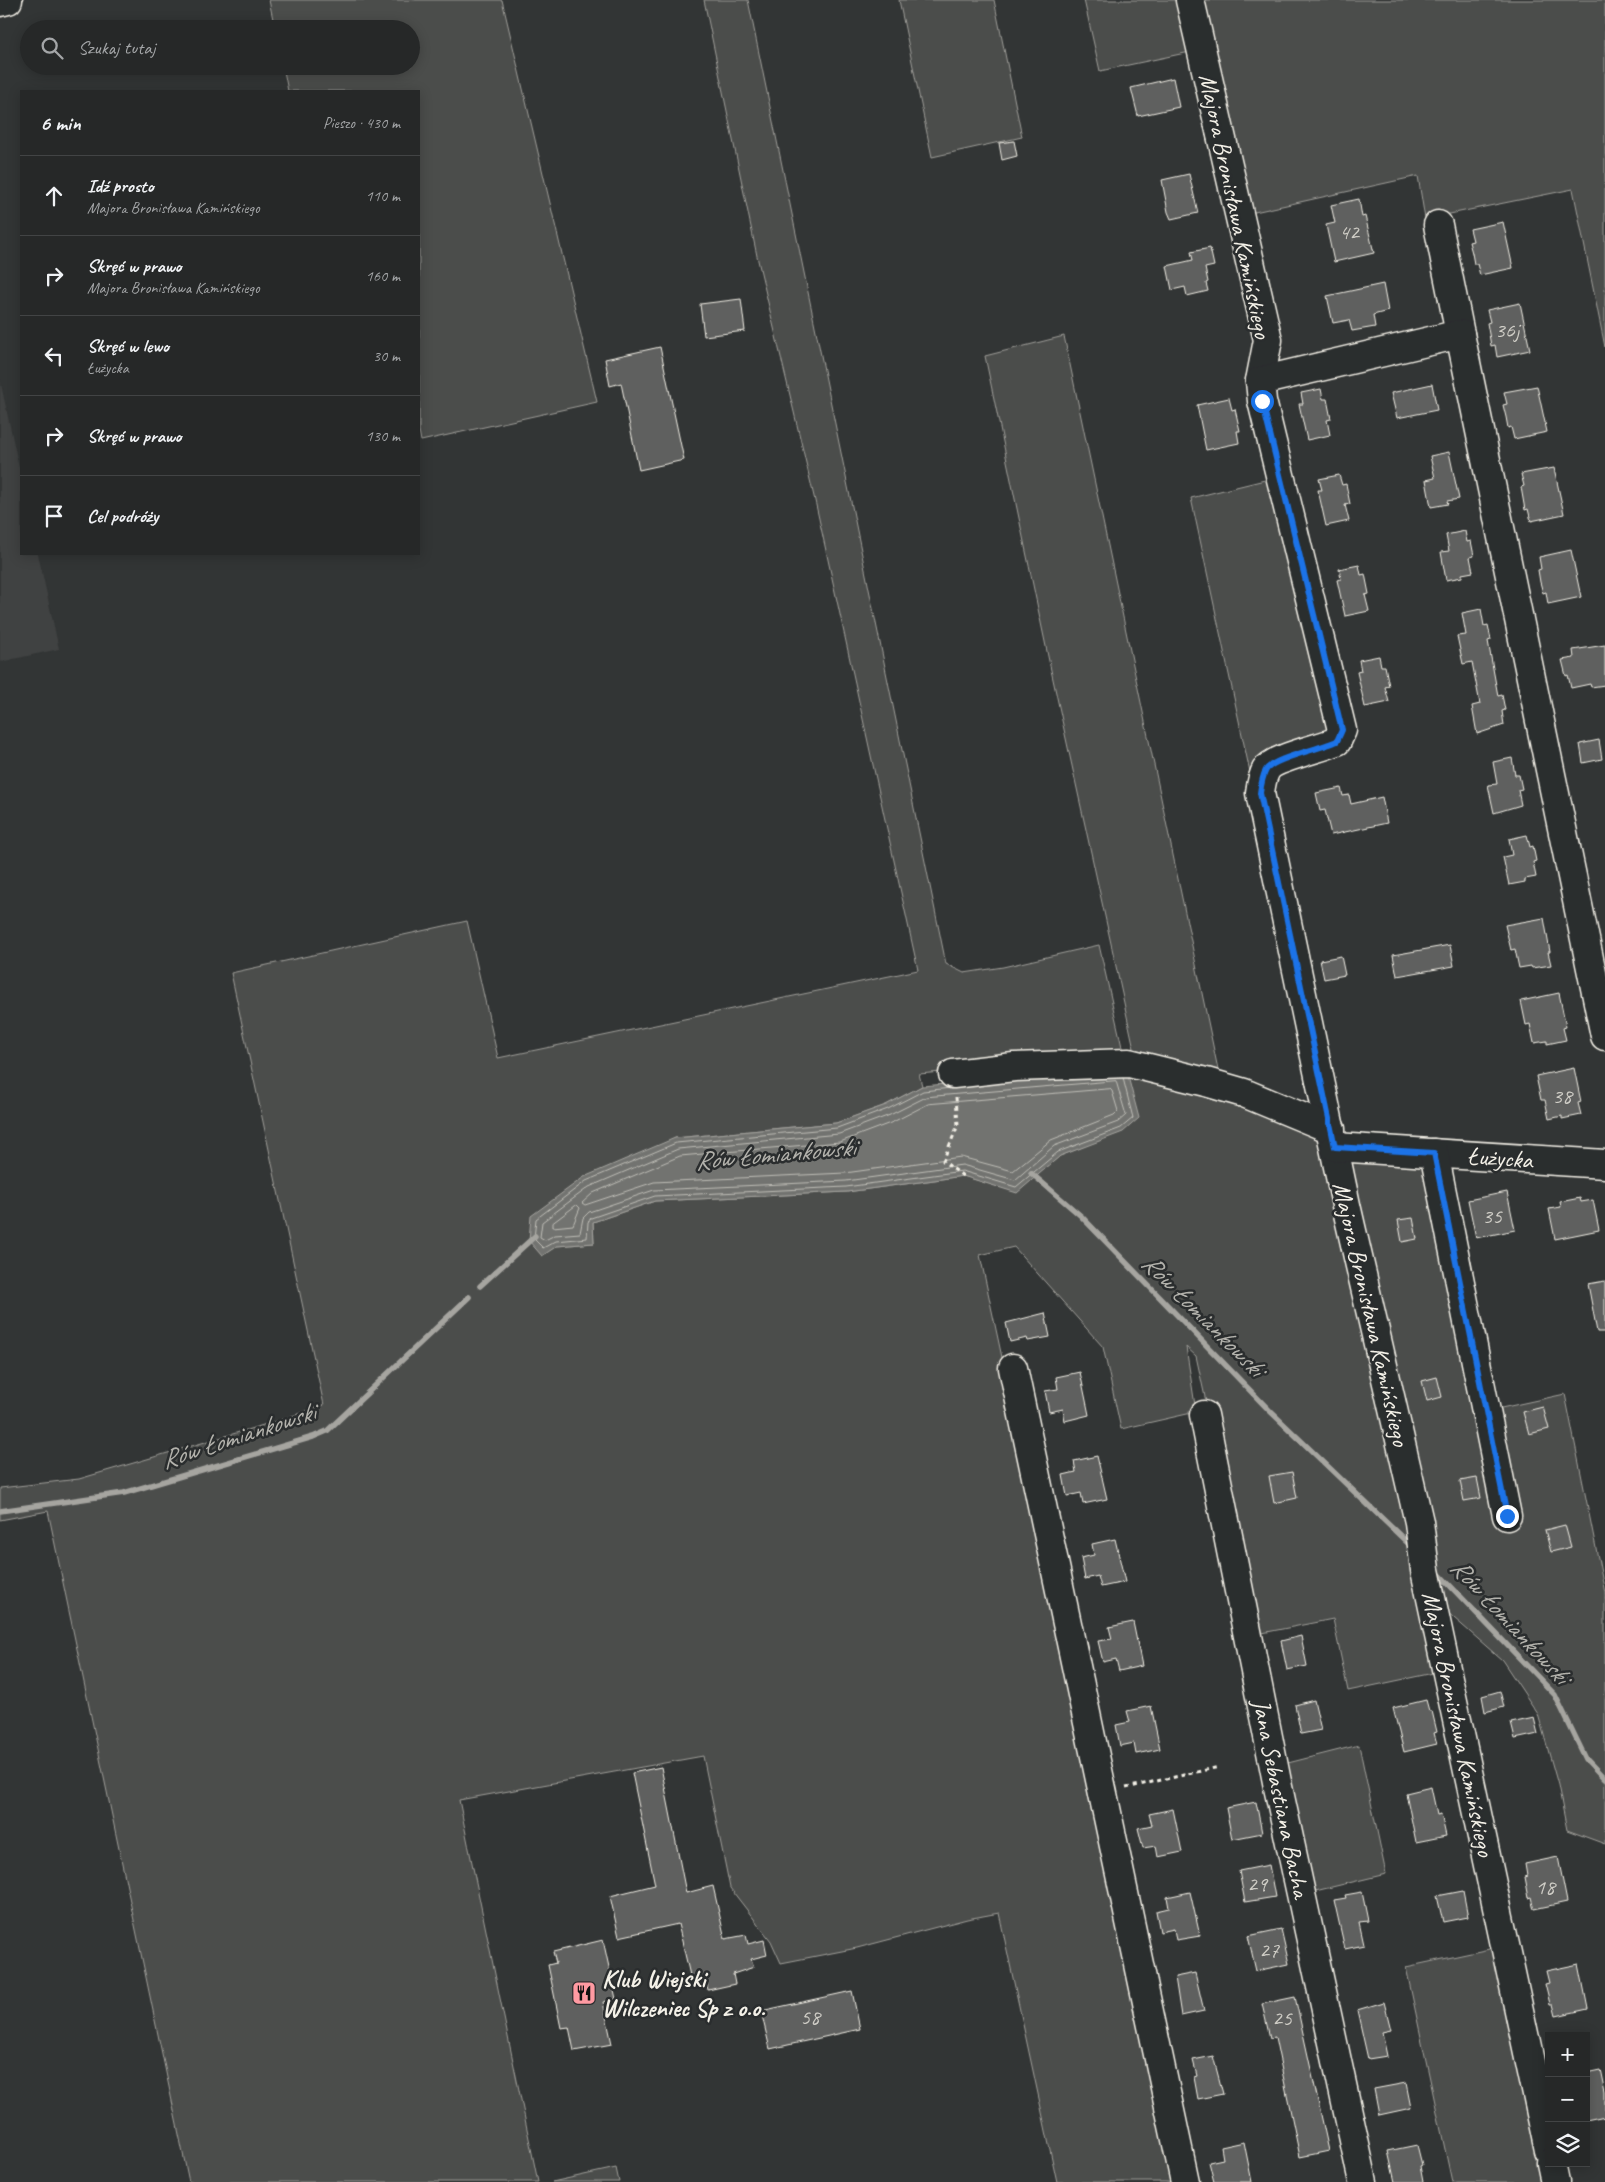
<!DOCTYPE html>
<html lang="pl">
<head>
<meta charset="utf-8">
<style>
	body { margin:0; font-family:Caveat,sans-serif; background:#323434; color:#f1f3f6 }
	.controls { position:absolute; right:15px; bottom:15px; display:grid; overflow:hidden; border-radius:0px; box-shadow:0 2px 12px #0003 }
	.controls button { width:45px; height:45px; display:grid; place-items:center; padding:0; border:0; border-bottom:1px solid #424445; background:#262828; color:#f1f3f6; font:25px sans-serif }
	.stop { position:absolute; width:15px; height:15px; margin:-11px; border:4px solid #1a73e8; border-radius:50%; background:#fff }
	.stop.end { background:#1a73e8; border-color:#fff; box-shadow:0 1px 5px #0008 }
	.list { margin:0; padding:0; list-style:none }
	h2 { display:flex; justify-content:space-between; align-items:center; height:65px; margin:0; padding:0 20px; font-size:21px }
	h2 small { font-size:16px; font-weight:400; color:#a4a6a8 }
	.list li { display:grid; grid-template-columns:32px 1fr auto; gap:15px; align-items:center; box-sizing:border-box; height:80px; padding:0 20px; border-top:1px solid #424445 }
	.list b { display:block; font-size:19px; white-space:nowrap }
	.list p { margin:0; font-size:16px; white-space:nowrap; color:#a4a6a8 }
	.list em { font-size:16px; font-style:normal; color:#a4a6a8 }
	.icon { flex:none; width:28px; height:28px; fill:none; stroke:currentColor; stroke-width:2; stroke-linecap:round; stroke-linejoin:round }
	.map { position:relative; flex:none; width:1605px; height:2182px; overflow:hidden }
	.search { position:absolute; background:#262828; box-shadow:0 2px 12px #0003; left:20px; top:20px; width:400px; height:55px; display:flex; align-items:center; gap:12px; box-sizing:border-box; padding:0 18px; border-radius:28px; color:#a4a6a8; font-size:19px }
	.panel { position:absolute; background:#262828; box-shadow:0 2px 12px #0003; left:20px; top:90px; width:400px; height:465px; border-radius:0px }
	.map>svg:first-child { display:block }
	.built { fill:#404242 }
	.green { fill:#4b4d4c; stroke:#a09f9a }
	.water { fill:#727370; stroke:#a6a5a0 }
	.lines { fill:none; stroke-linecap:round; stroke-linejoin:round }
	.shore { stroke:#c0bfb8; stroke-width:1 }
	.stream { stroke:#a6a5a0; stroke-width:5.5 }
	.building { fill:#5f605f; stroke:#f4f1e8 }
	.minor-casing { stroke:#f4f1e8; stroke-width:31 }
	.path { stroke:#f4f1e8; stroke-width:3; stroke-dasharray:4 4; stroke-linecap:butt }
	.minor { stroke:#2a2d2e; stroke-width:28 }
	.route { stroke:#1a73e8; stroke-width:6 }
	.labels { text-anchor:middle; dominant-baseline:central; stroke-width:5; stroke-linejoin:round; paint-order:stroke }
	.number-label { font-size:22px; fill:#cfcdc6 }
	.street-label { font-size:25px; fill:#f4f1e8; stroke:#2a2d2e }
	.poi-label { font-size:25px; font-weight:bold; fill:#f4f1e8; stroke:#2a2d2e; text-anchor:start }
	.water-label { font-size:26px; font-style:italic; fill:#b3b2ac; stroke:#2a2d2e }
</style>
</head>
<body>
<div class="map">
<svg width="1605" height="2182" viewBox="0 0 1605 2182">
	<rect width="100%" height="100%" fill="#323535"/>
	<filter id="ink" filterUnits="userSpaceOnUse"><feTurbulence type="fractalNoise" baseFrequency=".02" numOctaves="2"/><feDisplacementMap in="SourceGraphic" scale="10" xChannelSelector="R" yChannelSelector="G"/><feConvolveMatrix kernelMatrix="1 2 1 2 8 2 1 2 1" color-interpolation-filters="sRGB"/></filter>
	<g filter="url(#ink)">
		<path class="built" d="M0,380L21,477V554H38L59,649L0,662Z"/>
		<path class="green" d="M269,0H502L597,402L421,441L419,430V91H288L283,66H411V29H275Z
			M704,0H748L946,964L964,973L1003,967L1099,945L1124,1056L919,1074L922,1086L886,1105L836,1123L675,1138L542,1255L557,1246L594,1243L593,1222L655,1201L847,1192L963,1176L1017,1192L1060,1156L1085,1146L1126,1069L1223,1092L1327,1134L1438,1672L1348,1691L1333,1619L1257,1634L1196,1356L1186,1347L1196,1412L1121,1429L1103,1347L1014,1247L980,1255L1179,2182H1057L999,1913L967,1919L857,1948L781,1963L771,1941L730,1888L703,1756L459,1800L538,2182H189L48,1511L0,1520V1488L79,1479L277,1421L324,1405L231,973L467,921L498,1058L918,970L816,505L757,256Z
			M899,0H994L1022,137L932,157Z
			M1084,0H1178L1190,52L1100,71Z
			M1203,0H1605V347L1573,189L1425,219L1418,176L1250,213Z
			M1064,336L1220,1079L1137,1062L1049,661L985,356Z
			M1269,479L1330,729L1315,740L1271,748L1250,772L1191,498Z
			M1362,1155L1423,1159L1506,1529H1515L1492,1410L1565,1394L1605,1593V1844L1567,1830L1558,1785L1538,1714L1502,1660L1446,1611L1347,1167Z
			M1359,1745L1386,1874L1311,1892L1284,1764Z
			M1494,1948L1543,2182H1452L1406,1967Z
			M616,2168L619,2182H552Z"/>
		<path class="water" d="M1126,1069L1139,1118L1123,1132L1060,1156L1017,1193L963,1176L847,1192L655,1201L593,1222L594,1243L557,1246L542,1256L529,1241L531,1216L584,1177L675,1138L836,1123L886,1105L922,1086Z"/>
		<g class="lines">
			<path class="shore" d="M1116,1081L1126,1115L1118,1122L1054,1146L1015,1180L962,1165L846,1181L654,1190L589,1212L583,1218L580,1233L555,1235L545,1240L540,1237L542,1222L589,1187L678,1149L839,1134L890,1115L926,1097Z
				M951,1088L923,1091L888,1109L837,1128L676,1143L586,1181L536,1219L534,1239L543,1248L556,1241L587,1238L588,1222L591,1218L655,1196L846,1187L962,1171L1016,1187L1058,1152L1121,1128L1133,1118L1123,1078
				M1110,1089L1112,1091L1118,1111L1114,1115L1051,1140L1013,1171L961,1157L845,1173L654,1182L585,1205L582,1203L593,1193L680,1156L840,1142L893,1122L928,1104Z
				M577,1205L580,1208L573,1225L553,1227V1223Z"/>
			<path class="stream" d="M1031,1173L1081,1216L1270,1411L1413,1548
				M480,1286L535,1236
				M0,1511L124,1493L313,1437L327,1431L469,1297
				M1436,1571L1555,1695L1586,1759L1605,1779"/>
		</g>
		<path class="building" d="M1173,78L1179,107L1138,116L1131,88Z
			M1014,141L1017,156L1002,160L999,143Z
			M1189,174L1198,213L1171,219L1168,212L1162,180Z
			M1359,199L1362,217L1365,216L1374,253L1334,262L1326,225L1335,223L1331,205Z
			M1503,222L1513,268L1480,275L1477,264H1474L1472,253L1469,242L1473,241L1470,229Z
			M1210,248L1214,266L1205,268L1208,282L1206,283L1208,291L1187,296L1185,287L1172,290L1167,266L1193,260L1191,252Z
			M1383,284L1388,311L1373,315L1375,327L1352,331L1349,320L1333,323L1327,296Z
			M741,299L745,331L704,336L700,304Z
			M1520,303L1530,350L1497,357L1495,345L1491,346L1489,334L1487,323L1490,322L1487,310Z
			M660,347L684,460L639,470L621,383L610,386L605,359Z
			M1432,384L1437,410L1397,418L1391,393Z
			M1537,386L1547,432L1514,439L1511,427L1508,428L1506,417L1503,405L1507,404L1504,392Z
			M1321,389L1323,399H1327L1331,419L1327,420L1330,435L1307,440L1299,404H1303L1301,393Z
			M1229,398L1232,410L1235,409L1240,431H1237L1239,443L1206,450L1197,405Z
			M1449,452L1459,499L1447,501L1448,504L1431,507L1426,480L1435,478L1430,456Z
			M1554,468L1564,514L1531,521L1528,509L1525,510L1521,487L1524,486L1521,474Z
			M1339,475L1342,485L1346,484L1350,504L1345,505L1349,521L1326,526L1318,490H1322L1319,479Z
			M1465,531L1467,542L1471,541L1474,556L1470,557L1473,572L1462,574V577L1446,580L1441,552L1449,551L1446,535Z
			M1571,550L1581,597L1548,604L1546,592L1543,593L1540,582L1538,570L1541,569L1539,557Z
			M1359,565L1361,575L1365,574L1369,594L1365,595L1369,611L1345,616L1337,580L1341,579L1339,569Z
			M1481,609L1484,626L1488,625L1491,640L1488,641L1498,696L1502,695L1505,710L1502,711L1504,725L1477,734L1472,706L1480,704L1472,662L1463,664L1457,636L1466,635L1462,613Z
			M1605,645V685L1591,687L1590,684L1571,688L1568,675L1566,676L1562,660L1574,658L1573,650Z
			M1379,656L1381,666H1385L1389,686L1385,687L1389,702L1365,707L1357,672L1361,671L1359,660Z
			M1599,740L1602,759L1583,763L1580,744Z
			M1512,758L1515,775H1519L1522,789L1518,790L1521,805L1494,813L1488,785L1497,784L1493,762Z
			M1341,788L1343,796L1349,795L1351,804L1382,797L1387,823L1331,835L1325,810L1320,811L1316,793Z
			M1527,835L1530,847L1533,846L1536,861L1533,862L1536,877L1525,879V882L1509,885L1503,857L1512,855L1509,839Z
			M1544,918L1550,952H1548L1551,965L1532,968L1531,966L1519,968L1515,949L1511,950L1505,925Z
			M1450,945L1454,966L1397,976L1393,955Z
			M1341,956L1345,975L1324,979L1320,960Z
			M1559,993L1566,1027L1563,1028L1566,1040L1547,1044V1041L1534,1043L1530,1024L1526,1025L1521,1001Z
			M1574,1068L1581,1102L1578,1103L1581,1115L1562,1119V1116L1549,1119L1545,1100H1541L1536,1076Z
			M1507,1192L1515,1230L1476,1238L1468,1200Z
			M1580,1198L1581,1202L1593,1200L1599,1230L1555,1239L1549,1209L1561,1207L1560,1202Z
			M1413,1218L1417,1239L1402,1242L1398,1220Z
			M1605,1281V1332H1597L1588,1284Z
			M1045,1313L1050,1337L1028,1341L1027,1338L1010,1342L1006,1323Z
			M1080,1372L1089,1415L1065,1421L1063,1409L1049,1412L1045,1391L1058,1389L1056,1377Z
			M1437,1377L1442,1397L1427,1401L1422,1381Z
			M1543,1407L1549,1429L1529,1434L1523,1412Z
			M1097,1456L1107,1499L1083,1504L1081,1493L1067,1496L1063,1475L1076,1472L1074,1461Z
			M1292,1472L1297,1498L1274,1503L1269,1476Z
			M1477,1478L1481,1498L1464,1501L1460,1481Z
			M1565,1525L1571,1547L1551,1552L1545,1530Z
			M1115,1539L1125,1582L1101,1587L1098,1576L1085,1579L1081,1558L1094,1555L1092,1544Z
			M1133,1622L1142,1666L1119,1671L1116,1659L1103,1662L1098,1641L1112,1639L1109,1627Z
			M1301,1636L1307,1666L1287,1670L1281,1641Z
			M1500,1691L1504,1707L1485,1712L1482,1696Z
			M1314,1700L1321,1730L1301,1734L1295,1705Z
			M1426,1700L1429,1711H1432L1437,1732L1434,1733L1437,1744L1404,1752L1393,1708Z
			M1151,1706L1160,1749L1136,1754L1134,1743L1120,1746L1116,1725L1130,1722L1127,1711Z
			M1534,1718L1538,1734L1515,1739L1511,1723Z
			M661,1767L686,1893L713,1886L725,1939L746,1935L748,1944L764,1940L767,1955L751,1959L754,1967L733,1974L735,1984L708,1990L706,1980L692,1984L678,1924L619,1937L610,1896L655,1885L632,1773Z
			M1431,1787L1437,1815L1441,1814L1446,1836L1416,1842L1406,1793Z
			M1256,1802L1262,1833L1232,1839L1226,1808Z
			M1173,1809L1182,1852L1158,1857L1156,1846L1143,1848L1138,1828L1152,1825L1149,1814Z
			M1558,1857L1567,1902L1534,1909L1531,1897L1528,1898L1524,1877L1527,1876L1525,1864Z
			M1269,1865L1275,1897L1245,1902L1239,1871Z
			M1463,1891L1468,1917L1443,1922L1437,1896Z
			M1190,1892L1200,1936L1176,1940L1174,1929L1160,1932L1156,1911L1169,1908L1167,1897Z
			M1362,1892L1368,1921L1359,1922L1364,1945L1345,1949L1334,1900L1346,1898L1345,1895Z
			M1281,1929L1289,1964L1256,1971L1248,1936Z
			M603,1940L616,1999L603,2002L612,2044L574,2051L569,2027L561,2028L548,1965L556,1963L553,1952Z
			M1579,1964L1588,2009L1556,2016L1553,2004H1550L1545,1984L1549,1983L1546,1971Z
			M1195,1973L1204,2011L1181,2016L1175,1977Z
			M852,1991L860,2029L770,2049L761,2011Z
			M1295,1997L1329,2151L1300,2157L1275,2037L1270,2038L1262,2004Z
			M1384,2002L1391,2030L1382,2032L1387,2056L1368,2059L1357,2010Z
			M1213,2056L1223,2094L1198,2099L1194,2077L1197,2076L1193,2060Z
			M1600,2070L1605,2094V2116L1586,2120V2073Z
			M1406,2083L1411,2108L1379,2115L1374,2089Z
			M1244,2142L1252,2182H1214L1209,2162L1223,2159L1221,2147Z
			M1417,2145L1422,2165L1420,2166L1423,2182H1395L1388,2151Z"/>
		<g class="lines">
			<g class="minor-casing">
				<g id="minor">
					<path d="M1190,0L1268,340L1260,381L1262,401L1342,730L1337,741C1322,748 1273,758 1266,770C1262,777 1261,785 1260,793L1346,1205L1419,1522L1425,1570L1549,2151"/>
					<path d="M0,2L8,0"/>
					<path d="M1438,225L1460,334"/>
					<path d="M1260,381L1460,334L1605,1036"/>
					<path d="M953,1074L1014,1067L1129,1063L1206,1082L1244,1093L1331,1129"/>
					<path d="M1335,1147L1605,1164"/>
					<path d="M1434,1153L1507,1516"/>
					<path d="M1013,1368L1185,2182"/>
					<path id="s1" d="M1204,1415L1278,1787L1363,2182"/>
					<path d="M1551,2163L1555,2182"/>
				</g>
			</g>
			<path class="path" d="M956,1097L958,1125L943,1161L963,1176
				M1126,1788L1219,1767"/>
			<use href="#minor" class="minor"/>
		</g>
	</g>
	<g class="lines" filter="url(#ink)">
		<path class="route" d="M1262,401L1342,730L1337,741C1321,749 1273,758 1266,770C1262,777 1261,785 1260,793L1335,1147L1434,1153L1507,1516"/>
	</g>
	<defs>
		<g id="restaurant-square" transform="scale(1.25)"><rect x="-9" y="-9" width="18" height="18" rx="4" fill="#ff9aa2" stroke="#2a2d2e"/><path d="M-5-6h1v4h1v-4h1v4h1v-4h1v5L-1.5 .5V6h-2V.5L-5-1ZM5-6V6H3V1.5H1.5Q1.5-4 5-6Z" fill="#111"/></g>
	</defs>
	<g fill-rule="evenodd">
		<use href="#restaurant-square" x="584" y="1993"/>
	</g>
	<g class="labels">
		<g class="number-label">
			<text x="1349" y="232">42</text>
			<text x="1507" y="330">36j</text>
			<text x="1562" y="1096">38</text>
			<text x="1492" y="1216">35</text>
			<text x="1257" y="1884">29</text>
			<text x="1545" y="1887">18</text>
			<text x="1269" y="1950">27</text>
			<text x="810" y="2017">58</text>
			<text x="1282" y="2018">25</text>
		</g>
		<g class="street-label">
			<text transform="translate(1235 206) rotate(78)">Majora Bronisława Kamińskiego</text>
			<text transform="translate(1500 1158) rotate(4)">Łużycka</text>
			<text transform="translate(1371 1314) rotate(77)">Majora Bronisława Kamińskiego</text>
			<text transform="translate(1458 1724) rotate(78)">Majora Bronisława Kamińskiego</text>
			<text stroke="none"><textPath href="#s1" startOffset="391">Jana Sebastiana Bacha</textPath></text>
		</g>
		<g class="poi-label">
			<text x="602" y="1979">Klub Wiejski<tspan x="602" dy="29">Wilczeniec Sp z o.o.</tspan></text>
		</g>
		<g class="water-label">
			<text transform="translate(775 1154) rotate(-5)">Rów Łomiankowski</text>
			<text transform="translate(1203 1315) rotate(45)">Rów Łomiankowski</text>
			<text transform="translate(238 1436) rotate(-18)">Rów Łomiankowski</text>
			<text transform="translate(1510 1621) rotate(47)">Rów Łomiankowski</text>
		</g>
	</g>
</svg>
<div class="controls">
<button>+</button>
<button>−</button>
<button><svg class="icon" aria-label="layers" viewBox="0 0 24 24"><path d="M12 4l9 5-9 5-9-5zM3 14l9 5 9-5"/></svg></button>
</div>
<div class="stop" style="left:1262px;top:401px"></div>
<div class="stop end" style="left:1507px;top:1516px"></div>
<div class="search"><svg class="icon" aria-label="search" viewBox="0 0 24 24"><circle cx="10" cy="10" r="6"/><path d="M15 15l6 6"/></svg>Szukaj tutaj</div>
<section class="panel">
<h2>6 min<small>Pieszo · 430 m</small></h2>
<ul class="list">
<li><svg class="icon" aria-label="ahead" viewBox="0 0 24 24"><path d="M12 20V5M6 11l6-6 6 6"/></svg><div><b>Idź prosto</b><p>Majora Bronisława Kamińskiego</p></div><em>110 m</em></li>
<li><svg class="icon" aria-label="right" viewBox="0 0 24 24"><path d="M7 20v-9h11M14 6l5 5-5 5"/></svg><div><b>Skręć w prawo</b><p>Majora Bronisława Kamińskiego</p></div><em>160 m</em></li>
<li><svg class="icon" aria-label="left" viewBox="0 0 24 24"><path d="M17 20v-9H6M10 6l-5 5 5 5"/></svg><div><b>Skręć w lewo</b><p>Łużycka</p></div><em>30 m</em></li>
<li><svg class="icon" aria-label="right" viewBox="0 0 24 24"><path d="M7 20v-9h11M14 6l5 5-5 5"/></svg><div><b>Skręć w prawo</b></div><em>130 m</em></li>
<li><svg class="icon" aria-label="arrive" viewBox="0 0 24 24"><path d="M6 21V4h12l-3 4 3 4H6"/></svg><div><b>Cel podróży</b></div></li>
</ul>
</section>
</div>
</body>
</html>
